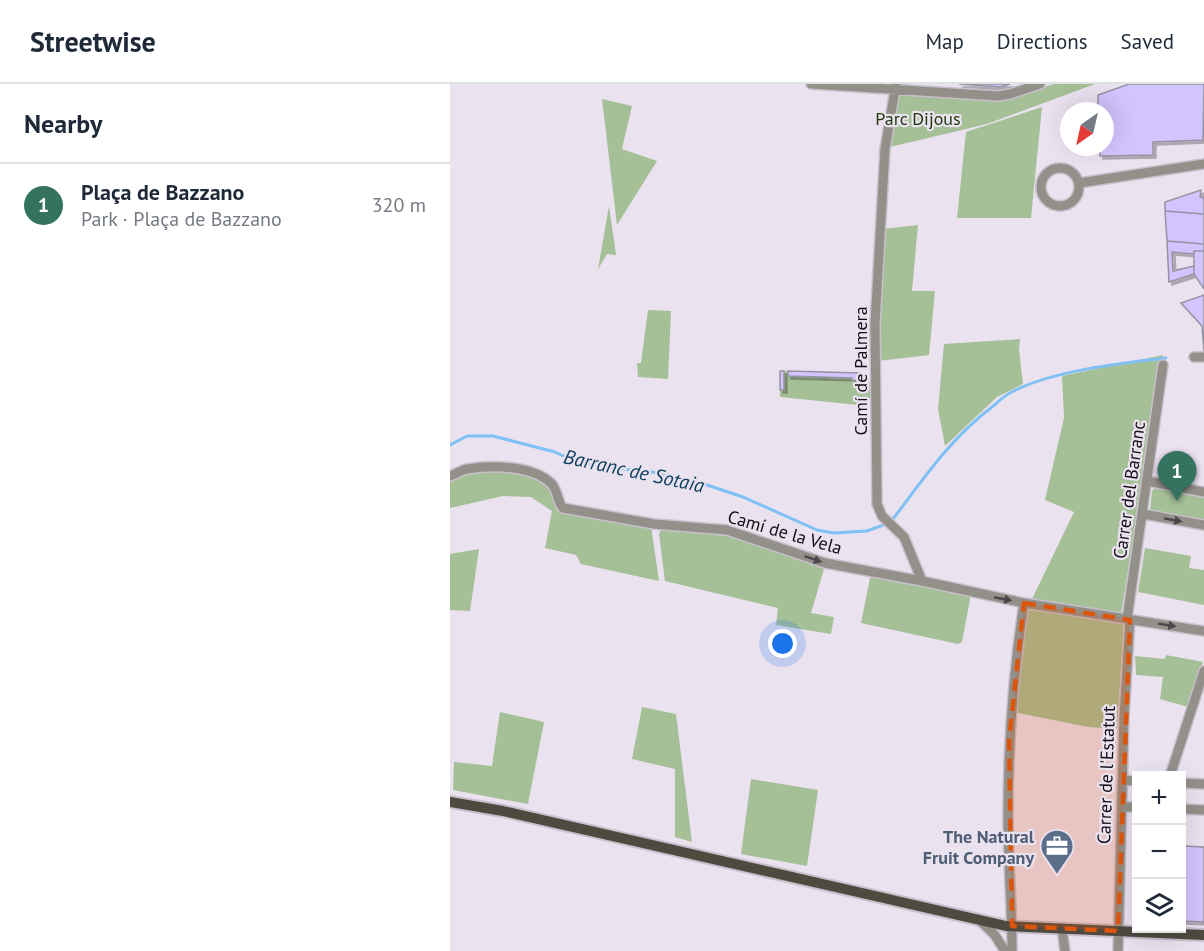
<!DOCTYPE html>
<html lang="en">
<head>
<meta charset="utf-8">
<style>
	body { margin:0; font-family:"PT Sans",sans-serif; background:#f2f2f3; color:#1f2937 }
	.controls { position:absolute; right:18px; bottom:18px; display:grid; overflow:hidden; border-radius:0px; box-shadow:0 6px 24px #0002 }
	.controls button { width:54px; height:54px; display:grid; place-items:center; padding:0; border:0; border-bottom:2px solid #e0e1e3; background:#fff; color:#1f2937; font:30px sans-serif }
	.compass { position:absolute; left:610px; top:18px; width:54px; height:54px; border-radius:50%; background:#fff; box-shadow:0 6px 24px #0002; rotate:214deg }
	.you { position:absolute; left:333px; top:560px; width:21px; height:21px; margin:-15px; border:4px solid #fff; border-radius:50%; background:#1a73e8; box-shadow:0 0 0 9px #1a73e833 }
	.badge { display:grid; place-items:center; width:39px; height:39px; border-radius:50%; background:#347360; color:#fff; font-size:20px; font-weight:700 }
	.pin { position:absolute; translate:-50% -50px; filter:drop-shadow(0 2px 3px #0008) }
	.pin::after { content:''; position:absolute; top:32px; width:21px; height:18px; background:inherit; clip-path:polygon(0 0,100% 0,50% 100%) }
	.list { margin:0; padding:0; list-style:none }
	h2 { display:flex; justify-content:space-between; align-items:center; height:78px; margin:0; padding:0 24px; font-size:26px }
	h2 small { font-size:20px; font-weight:400; color:#747a83 }
	.list li { display:grid; grid-template-columns:39px 1fr auto; gap:18px; align-items:center; box-sizing:border-box; height:84px; padding:0 24px; border-top:2px solid #e0e1e3 }
	.list b { display:block; font-size:22px; white-space:nowrap }
	.list p { margin:0; font-size:20px; white-space:nowrap; color:#747a83 }
	.list em { font-size:20px; font-style:normal; color:#747a83 }
	.icon { flex:none; width:33px; height:33px; fill:none; stroke:currentColor; stroke-width:2; stroke-linecap:round; stroke-linejoin:round }
	.map { position:relative; flex:none; width:754px; height:867px; overflow:hidden }
	header { display:flex; align-items:center; gap:36px; box-sizing:border-box; height:84px; padding:0 30px; background:#fff; border-bottom:2px solid #e0e1e3 }
	header strong { font-size:28px }
	nav { display:flex; gap:33px; margin-inline-start:auto; font-size:21px }
	main { display:flex }
	aside { flex:1; background:#fff }
	.map>svg:first-child { display:block }
	.green { fill:#a5bf96 }
	.lines { fill:none; stroke-linecap:round; stroke-linejoin:round }
	.stream { stroke:#7fc0f5; stroke-width:3 }
	.building { fill:#d2c4fe; stroke:#9693a1; stroke-width:1.5; filter:url(#shadow) }
	.minor-casing { stroke:#c8c0cd; stroke-width:12 }
	.major-casing { stroke:#c8c0cd; stroke-width:14 }
	.minor { stroke:#93908a; stroke-width:9 }
	.major { stroke:#4f4a40; stroke-width:10 }
	.oneway { fill:#4c4849 }
	.marked { fill:#dd550c; fill-opacity:0.2; stroke:#dd550c; stroke-width:4.5; stroke-dasharray:12 8; stroke-linejoin:round }
	.labels { text-anchor:middle; dominant-baseline:central; stroke-width:4.5; stroke-linejoin:round; paint-order:stroke }
	.park-label { font-size:18px; fill:#1c3708; stroke:#ebe2f0 }
	.street-label { font-size:18px; fill:#110e13; stroke:#ebe2f0 }
	.service-label { font-size:18px; font-weight:bold; fill:#4e5e75; stroke:#ebe2f0; text-anchor:end }
	.water-label { font-size:20px; font-style:italic; fill:#0f4062; stroke:#ebe2f0 }
</style>
</head>
<body>
<header>
<strong>Streetwise</strong>
<nav><a>Map</a><a>Directions</a><a>Saved</a></nav>
</header>
<main>
<aside>
<h2>Nearby<small></small></h2>
<ul class="list">
<li><span class="badge">1</span><div><b>Plaça de Bazzano</b><p>Park · Plaça de Bazzano</p></div><em>320 m</em></li>
</ul>
</aside>
<div class="map">
<svg width="754" height="867" viewBox="0 0 754 867">
	<defs>
		<filter id="shadow"><feDropShadow dx="3" dy="3" stdDeviation="0" flood-color="#0004"/></filter>
	</defs>
	<rect width="100%" height="100%" fill="#ebe2f0"/>
	<path class="green" d="M604,0H645L537,40L440,63L449,10L551,16Z
		M152,15L182,22L172,65L207,77L167,141Z
		M592,23L581,134H507L516,48Z
		M159,122L166,171L157,170L148,185Z
		M468,141L462,207H485L479,271L428,277L432,145Z
		M198,226L221,227L218,295L188,293L187,279H191Z
		M570,255L569,266L573,300L547,313L495,362L488,325L494,260Z
		M713,271L671,530L582,515L624,428L595,416L614,334L612,292Z
		M330,287L410,289V297L421,298V314L409,313L408,321L330,313Z
		M58,386C89,393 100,392 107,427L201,442L209,497L131,480L126,471L95,464L102,427L81,413L53,412L0,424V394L20,388Z
		M706,402L754,411V438L700,428L702,407Z
		M212,444L271,447L300,455L374,485L361,529L384,533L381,550L326,541L328,524L215,497L209,450Z
		M695,464L741,472L739,484L754,486V521L688,508Z
		M29,465L20,527L0,526V470Z
		M421,489L521,510L512,558L508,560L411,539Z
		M575,524L674,537L667,645L638,643L563,628Z
		M716,571L753,578L738,623L710,615L713,593L686,591L685,572L715,575Z
		M192,623L226,630L242,758L225,753V685L182,675Z
		M50,628L94,638L78,720L3,706L4,678L42,682Z
		M301,695L368,706L357,782L291,770Z"/>
	<g class="lines">
		<path class="stream" d="M0,361L17,352H43L105,368L124,377L147,382L210,389L248,398L293,413L367,446L384,449L417,447L436,440
			M443,435C474,394 501,354 542,323C548,318 554,312 560,309C600,287 671,279 716,274"/>
	</g>
	<path class="building" d="M509,0H560L550,3Z
		M679,0H754L753,56L703,58V71L650,72V63H655V27H648V11Z
		M751,106L750,113L754,114V130L715,127V118Z
		M715,127L754,130V160L717,157Z
		M717,157L754,160V167H744V170L722,168L723,187L744,182V190L719,198Z
		M744,167H754V205L744,190Z
		M754,211V267L752,242L731,219Z
		M330,287H334V306H330Z
		M338,287L410,289V297L402,296V294L338,292Z
		M732,762L754,763V838L732,837Z"/>
	<g class="lines">
		<g class="minor-casing">
			<path id="minor" d="M361,0L548,12L560,10L590,0
				M446,0L435,65L425,240L427,420L432,432L454,453L472,497
				M591 103a19 19 0 1 1 38 0a19 19 0 1 1-38 0Z
				M629,99L754,80
				M744,273H754
				M0,392C6,390 11,386 17,385C42,381 81,381 101,399C108,406 107,417 113,424L204,440L277,446L375,479L472,497L574,519L754,547
				M697,397L754,408
				M693,430L754,441
				M677,535L713,281
				M720,692L754,587
				M673,696L686,697
				M732,699L754,700
				M672,723H686
				M732,725L754,726
				M528,835L544,850L555,867
				M612,845L615,867
				M562,867C562,823 558,778 558,734C558,662 563,590 574,519
				M668,867L674,633L680,536"/>
		</g>
		<g class="major-casing">
			<path id="major" d="M0,718L53,727L556,842L754,851"/>
		</g>
		<use href="#minor" class="minor"/>
		<use href="#major" class="major"/>
	</g>
	<defs><path id="oneway-solid" d="M-6-.8H1V-3.2L6.5 0L1 3.2V.8H-6Z" transform="scale(1.5)"/></defs>
	<g class="oneway">
		<use href="#oneway-solid" transform="translate(723 436) rotate(10)"/>
		<use href="#oneway-solid" transform="translate(363 475) rotate(19)"/>
		<use href="#oneway-solid" transform="translate(553 515) rotate(11)"/>
		<use href="#oneway-solid" transform="translate(717 541) rotate(9)"/>
	</g>
	<path class="marked" d="M574,519L680,536L668,847L562,842L559,656Z"/>
	<defs>
		<g id="office-pin" transform="scale(1.725)"><path d="M0 17L-7.5 6A9.5 9.5 0 1 1 7.5 6Z" fill="#5c6f8a" stroke="#ebe2f0"/><path d="M-6-3h4V-5.5h4V-3h4V5H-6ZM-1-4.5V-3h2v-1.5ZM-6 0V1H6V0Z" fill="#fff"/></g>
	</defs>
	<g fill-rule="evenodd">
		<use href="#office-pin" x="607" y="762"/>
	</g>
	<g class="labels">
		<g class="park-label">
			<text x="468" y="34">Parc Dijous</text>
		</g>
		<g class="street-label">
			<text transform="translate(410 287) rotate(-90)">Camí de Palmera</text>
			<text transform="translate(679 406) rotate(-82)">Carrer del Barranc</text>
			<text transform="translate(335 448) rotate(16)">Camí de la Vela</text>
			<text transform="translate(656 691) rotate(-88)">Carrer de l'Estatut</text>
		</g>
		<g class="service-label">
			<text x="584" y="752">The Natural<tspan x="584" dy="21">Fruit Company</tspan></text>
		</g>
		<g class="water-label">
			<text transform="translate(184 387) rotate(12)">Barranc de Sotaia</text>
		</g>
	</g>
</svg>
<div class="controls">
<button>+</button>
<button>−</button>
<button><svg class="icon" aria-label="layers" viewBox="0 0 24 24"><path d="M12 4l9 5-9 5-9-5zM3 14l9 5 9-5"/></svg></button>
</div>
<svg class="compass" viewBox="-18 -18 36 36"><path d="M0-13l5 13h-10z" fill="#e53935"/><path d="M0 13l5-13h-10z" fill="#747a83"/></svg>
<div class="you"></div>
<div class="pin badge" style="left:727px;top:417px">1</div>
</div>
</main>
</body>
</html>
